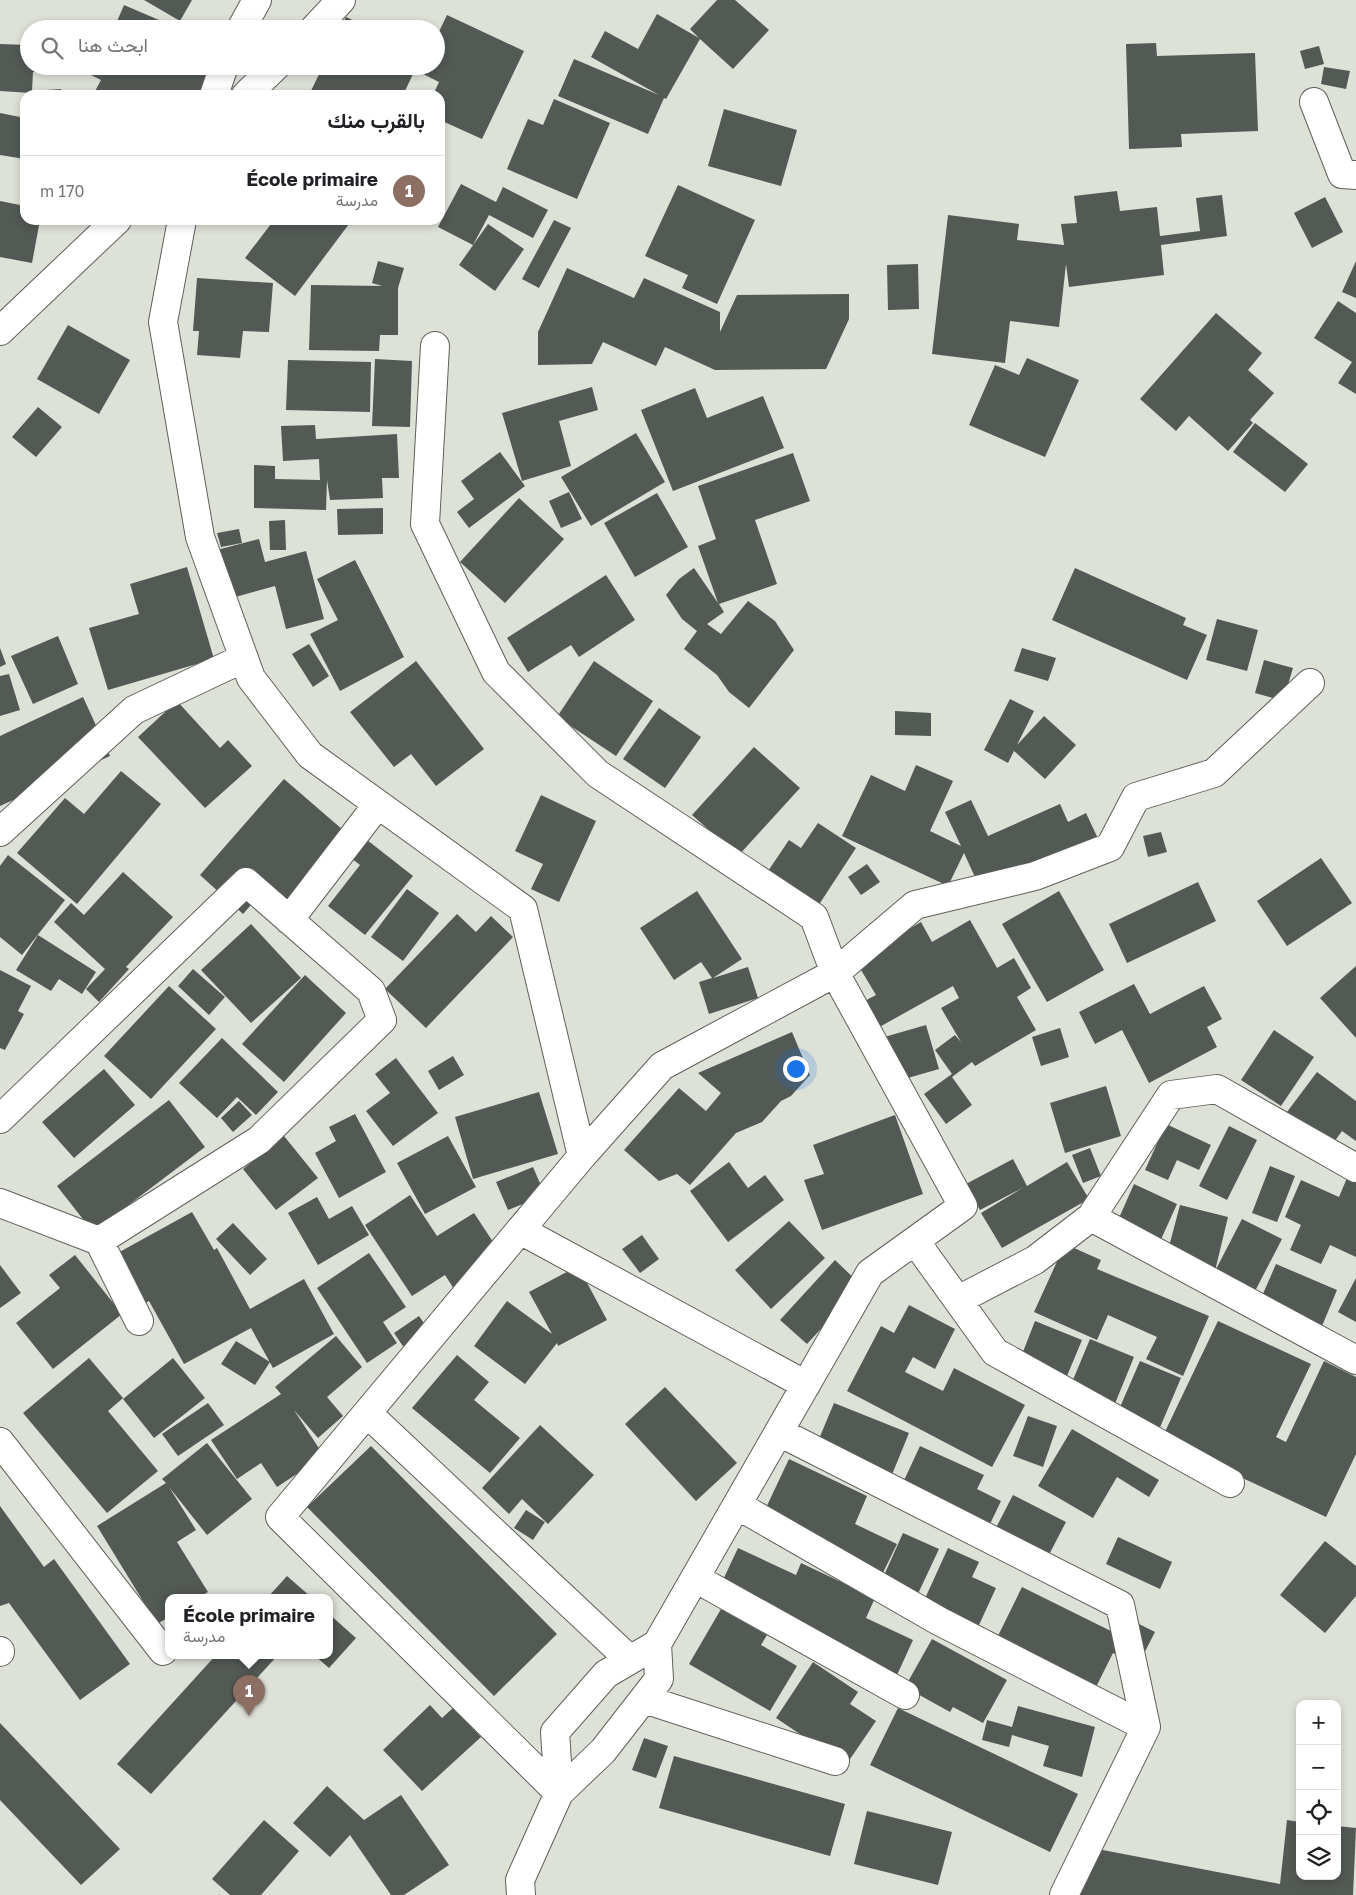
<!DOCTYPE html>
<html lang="ar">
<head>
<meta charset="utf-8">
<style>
	body { margin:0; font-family:"Golos Text",Vazirmatn,sans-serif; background:#f2f2f2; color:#202124; direction:rtl }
	.controls { position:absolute; right:15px; bottom:15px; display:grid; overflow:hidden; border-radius:10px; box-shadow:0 2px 8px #0003 }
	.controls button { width:45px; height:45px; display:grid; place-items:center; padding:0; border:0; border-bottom:1px solid #e0e0e0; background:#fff; color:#202124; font:25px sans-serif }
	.you { position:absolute; left:795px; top:1068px; width:18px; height:18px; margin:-12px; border:4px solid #fff; border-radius:50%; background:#1a73e8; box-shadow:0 0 0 8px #1a73e833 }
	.badge { display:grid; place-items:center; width:32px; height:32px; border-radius:50%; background:#114cb8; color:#fff; font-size:16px; font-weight:700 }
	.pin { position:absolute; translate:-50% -41px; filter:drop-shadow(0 1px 2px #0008) }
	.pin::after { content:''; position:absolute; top:26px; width:18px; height:15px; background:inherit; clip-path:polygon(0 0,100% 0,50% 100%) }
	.popup { position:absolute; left:165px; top:1594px; width:168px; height:65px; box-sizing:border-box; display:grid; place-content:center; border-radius:10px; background:#fff; filter:drop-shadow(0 1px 4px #0005); font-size:16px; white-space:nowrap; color:#757577 }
	.popup b { font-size:19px; color:#202124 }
	.popup::after { content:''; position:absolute; left:50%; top:100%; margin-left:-10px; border:10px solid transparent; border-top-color:#fff }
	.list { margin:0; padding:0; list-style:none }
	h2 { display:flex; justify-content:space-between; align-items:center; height:65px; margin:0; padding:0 20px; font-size:21px }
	h2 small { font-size:16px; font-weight:400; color:#757577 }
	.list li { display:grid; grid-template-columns:32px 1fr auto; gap:15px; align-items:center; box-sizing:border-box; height:70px; padding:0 20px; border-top:1px solid #e0e0e0 }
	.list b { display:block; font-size:19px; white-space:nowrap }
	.list p { margin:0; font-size:16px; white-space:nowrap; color:#757577 }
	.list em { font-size:16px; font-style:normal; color:#757577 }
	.icon { flex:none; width:28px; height:28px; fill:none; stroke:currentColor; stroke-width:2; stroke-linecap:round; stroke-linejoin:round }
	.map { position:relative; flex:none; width:1356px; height:1895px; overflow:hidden; direction:ltr }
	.search { position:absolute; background:#fff; box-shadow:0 2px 8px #0003; left:20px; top:20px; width:425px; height:55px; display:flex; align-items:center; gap:12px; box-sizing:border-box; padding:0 18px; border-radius:28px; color:#757577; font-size:19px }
	.panel { position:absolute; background:#fff; box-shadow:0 2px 8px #0003; left:20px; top:90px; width:425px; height:135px; border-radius:15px; direction:rtl }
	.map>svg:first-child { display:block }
	.building { fill:#535954 }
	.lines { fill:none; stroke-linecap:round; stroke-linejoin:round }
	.minor-casing { stroke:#5e615a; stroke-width:30 }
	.minor { stroke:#fff; stroke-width:28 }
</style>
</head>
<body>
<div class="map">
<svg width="1356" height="1895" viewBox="0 0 1356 1895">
	<rect width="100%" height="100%" fill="#dde1d8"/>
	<path class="building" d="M144,0H192L180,21Z
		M717,0H735L769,30L733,69L700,39L666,99L664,98L648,134L558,96L574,59L659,95L591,57L605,31L638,49L657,14L699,38L690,29Z
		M124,5L180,29H121L115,26Z
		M447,15L524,51L482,139L440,120V95H433L439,82L415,70L403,95H309L323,66H436V38Z
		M346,17L372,29H340Z
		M1156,43L1157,56L1255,53L1258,131L1181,134L1182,147L1129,149L1126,44Z
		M0,44L29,45V66H59V73L33,72L32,91L61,89L62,95L0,91Z
		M1319,46L1324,64L1305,69L1300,51Z
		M88,66H158L173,73L177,66H195L214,75L204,95H93L101,80L85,72Z
		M1324,67L1350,71L1346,89L1321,84Z
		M554,99L610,123L577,199L507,169L528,119L543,125Z
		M724,109L797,130L781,186L708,166Z
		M0,113L25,118V159L0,155Z
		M461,184L496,202L503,187L548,210L533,238L489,215L473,245L438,227Z
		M678,185L755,220L717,304L682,288L688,275L645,256Z
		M1117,191L1120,211L1157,207L1160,236L1200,231L1196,198L1222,195L1227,236L1161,245L1164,275L1069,287L1066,264L1059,327L1010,321L1005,363L932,354L948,215L1019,224L1017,240L1064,245L1061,224L1077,223L1074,196Z
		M1325,197L1343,232L1312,248L1294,213Z
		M0,201L25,206V220H40L32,263L0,257Z
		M274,220H352L295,296L245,258Z
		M554,220L571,228L539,288L522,279Z
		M488,224L524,249L495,291L459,265Z
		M378,261L404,268L398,288V335H380L379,351L309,350L311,285L382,286L372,283Z
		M1356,261V298L1342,292Z
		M918,264L919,309L888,310L887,265Z
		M567,268L634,298L644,278L720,312V332L737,295L849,294V319L826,369L715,370L665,347L656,366L603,342L592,364L538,365V332Z
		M197,278L273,283L269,332L243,331L240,358L197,355L199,331H193Z
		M1338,301L1356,313V394L1338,383L1352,362L1314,338Z
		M1216,313L1262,353L1248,370L1274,393L1250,420L1253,423L1228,451L1189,416L1176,431L1140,399Z
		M68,325L130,360L99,414L37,379Z
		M1027,358L1079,380L1045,457L969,425L995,365L1019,375Z
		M375,359L412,361L410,427L372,426Z
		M288,360L371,362L370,412L286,410Z
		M592,387L598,410L559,421L571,466L522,481L502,413Z
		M695,388L707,418L763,396L784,448L673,491L641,410Z
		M38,407L62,427L36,457L12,437Z
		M1255,423L1308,464L1285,492L1233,452Z
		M315,425L316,439L397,434L399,478H382L383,498L330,500L327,480L326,510L254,508V465L275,466V479L320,480L319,459L283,461L281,426Z
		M636,433L665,482L591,526L561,477Z
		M500,452L525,486L469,528L457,512L474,499L461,481Z
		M793,453L810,501L755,520L777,584L719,604L724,612L707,624L721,634L748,601L775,621L794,650L749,708L729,692L717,675L684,649L697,631L682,619L666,595L679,579L694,568L718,603L698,546L716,539L698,486Z
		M569,492L582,519L561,528L549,501Z
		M657,493L688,547L635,577L604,523Z
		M519,498L564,539L505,603L460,562Z
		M383,508V534L338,535L337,509Z
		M285,520L286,550H270L269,521Z
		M239,529L242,543L221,547L217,533Z
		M259,539L265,562L306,551L324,619L286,629L275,586L221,601L209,552Z
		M355,560L404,657L340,691L310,634L338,620L317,579Z
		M187,567L214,659L108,690L89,628L139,614L130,584Z
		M1075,568L1186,618L1183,625L1207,635L1187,680L1052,620Z
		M606,575L635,620L579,657L571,645L528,672L507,638Z
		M1217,619L1258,630L1247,671L1206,660Z
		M58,636L78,684L33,704L11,656Z
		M309,644L329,676L313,687L292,654Z
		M0,648L6,664L0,667Z
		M1022,648L1056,658L1048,681L1014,671Z
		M1264,660L1293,668L1283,701L1255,693Z
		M416,661L484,749L436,786L411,754L394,767L350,712Z
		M594,661L653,701L616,756L557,717Z
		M9,674L20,710L0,716V676Z
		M83,697L110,756L0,806V736Z
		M1010,699L1034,711L1017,745L1044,716L1076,745L1045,779L1014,751L1008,763L984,750Z
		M177,701L220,748L228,740L252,766L205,808L138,737Z
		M659,708L701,737L665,788L623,759Z
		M895,711L931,713V736L895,735Z
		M754,747L800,788L738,856L692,815Z
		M916,765L953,781L930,831L961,846L945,812L971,800L988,836L1060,804L1068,822L1086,813L1101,845L985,899L964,853L948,886L842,836L871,775L905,791Z
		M121,771L161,804L77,904L17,853L65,798L84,814Z
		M284,779L350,836L278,917L257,898L243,914L200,875Z
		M541,795L596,821L559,902L531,889L543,864L515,851Z
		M818,823L856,848L805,926L754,892L789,840L801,848Z
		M1161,832L1167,852L1148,857L1143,836Z
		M362,836L413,876L365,935L328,906L360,865L347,855Z
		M8,855L65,900L22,955L0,937V866Z
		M1321,858L1352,903L1287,946L1257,901Z
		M867,864L880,882L861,895L848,877Z
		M123,872L173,917L126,967L129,969L99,1002L86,989L105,969L54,922L71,903L84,915Z
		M1198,882L1216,921L1127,963L1109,924Z
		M407,889L439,913L403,961L371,937Z
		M697,891L742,959L713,978L748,967L758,998L709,1014L699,982L712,978L701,962L674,980L640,928Z
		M1059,891L1104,970L1047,1002L1002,924Z
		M457,914L476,932L491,916L513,937L426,1028L385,989Z
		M970,920L997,968L1014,958L1031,988L1017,997L1036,1030L975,1066L972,1062L952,1077L972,1105L946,1124L924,1094L952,1074L935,1050L955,1035L961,1042L941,1008L959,998L953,986L874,1030L859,1004L876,995L855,960L921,922L932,942Z
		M251,924L301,978L251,1023L201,970Z
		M38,935L96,972L82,994L59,979L51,991L16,970Z
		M1356,966V1038L1320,998Z
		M193,969L225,997L209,1015L178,986Z
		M0,970L31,986L18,1011L24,1014L5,1050L0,1048Z
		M305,975L346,1013L284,1082L242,1044Z
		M1134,984L1150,1014L1204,986L1222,1019L1207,1027L1217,1047L1149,1083L1122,1030L1095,1044L1079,1012Z
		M169,986L216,1029L151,1099L104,1056Z
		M926,1025L939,1069L894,1082L881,1038Z
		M1060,1028L1069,1057L1041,1066L1032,1037Z
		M1274,1030L1314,1057L1281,1106L1241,1080Z
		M792,1032L810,1075L791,1096L781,1101L762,1122L736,1133L690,1185L677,1174L659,1181L624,1150L679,1088L706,1111L721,1093L698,1073Z
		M222,1038L278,1092L256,1115L237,1097L217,1118L179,1083Z
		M453,1056L464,1075L439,1090L428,1071Z
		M396,1058L438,1113L393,1146L366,1111L390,1093L375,1074Z
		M104,1069L135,1105L74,1158L42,1122Z
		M1317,1072L1356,1101V1141L1342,1131L1329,1149L1284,1116Z
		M1106,1086L1121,1136L1065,1153L1050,1103Z
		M539,1092L558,1154L473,1179L455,1117Z
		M169,1100L205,1147L93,1232L57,1186Z
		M239,1101L252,1115L233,1132L221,1118Z
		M355,1114L386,1172L339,1198L315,1153L336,1141L329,1127Z
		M895,1115L923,1194L822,1230L804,1180L824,1174L813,1145Z
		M1166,1124L1211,1145L1199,1170L1177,1160L1168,1180L1145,1170Z
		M1229,1126L1257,1140L1227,1200L1199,1186Z
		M284,1136L318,1178L276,1210L243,1169Z
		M448,1136L476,1187L425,1214L397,1163Z
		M1090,1148L1101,1176L1083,1183L1072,1155Z
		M1013,1159L1027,1186L1067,1162L1089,1199L1002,1248L981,1213L1024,1187L980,1210L966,1184Z
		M729,1162L748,1188L765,1175L784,1200L728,1242L690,1191Z
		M1270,1166L1295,1176L1277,1222L1252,1213Z
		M533,1167L545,1195L508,1210L496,1182Z
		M1347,1178L1356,1182V1257L1330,1245L1321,1264L1290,1250L1301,1225L1285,1217L1301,1180L1339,1197Z
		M1134,1184L1177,1204L1158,1246L1115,1227Z
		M410,1195L437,1236L474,1213L503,1257L454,1289L445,1275L412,1296L365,1225Z
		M317,1197L329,1219L352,1206L369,1235L318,1265L288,1213Z
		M1180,1205L1228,1217L1215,1271L1166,1258Z
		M192,1212L214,1250L217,1248L250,1309L304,1279L334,1334L273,1368L251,1328L184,1364L149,1301L133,1310L105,1260Z
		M1242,1219L1282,1239L1253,1295L1213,1275Z
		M789,1221L825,1258L771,1309L735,1270Z
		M233,1223L267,1259L250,1275L216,1239Z
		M642,1235L659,1259L640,1273L622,1249Z
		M1065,1244L1101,1260L1097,1269L1209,1316L1183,1376L1146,1359L1157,1337L1108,1315L1097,1340L1034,1312Z
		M369,1253L406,1307L383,1322L397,1343L367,1363L317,1288Z
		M75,1255L122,1314L53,1369L16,1323L60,1288L49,1275Z
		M835,1260L861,1285L807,1344L780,1320Z
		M1276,1264L1337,1290L1317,1338L1255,1312Z
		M0,1265L21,1293L0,1308Z
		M578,1266L607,1320L558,1346L557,1343L525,1384L474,1346L507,1301L552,1334L529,1292Z
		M1356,1278V1322L1338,1312Z
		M909,1305L955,1329L935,1369L913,1357L905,1372L943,1391L954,1368L1025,1405L992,1467L847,1391L881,1326L894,1333Z
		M419,1316L434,1338L409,1355L394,1333Z
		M1035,1321L1082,1340L1067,1376L1021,1357Z
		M1218,1321L1311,1364L1276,1437L1286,1442L1324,1361L1356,1377V1454L1326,1517L1161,1440Z
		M336,1336L362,1367L327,1397L343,1416L318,1438L294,1410L324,1456L277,1487L261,1463L237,1479L211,1440L281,1394L275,1387Z
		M1090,1339L1134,1357L1114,1406L1070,1387Z
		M236,1341L270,1362L255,1385L221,1364Z
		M457,1355L489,1382L474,1400L520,1438L490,1473L412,1408Z
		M89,1358L123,1398L108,1411L158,1471L107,1513L23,1413Z
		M173,1358L205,1398L154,1438L123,1399Z
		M1140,1361L1181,1378L1158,1432L1117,1414Z
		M665,1387L737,1463L696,1501L625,1424Z
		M208,1403L224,1425L178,1456L162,1434Z
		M834,1403L909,1433L891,1477L816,1446Z
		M1028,1416L1057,1426L1043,1467L1013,1456Z
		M540,1425L594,1475L548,1524L522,1499L509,1514L482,1488Z
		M1072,1429L1159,1480L1149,1497L1117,1477L1093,1518L1038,1486Z
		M207,1443L252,1499L207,1535L169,1487L196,1530L177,1542L208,1592L200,1597H169V1617L157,1624L97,1526L166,1483L162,1479Z
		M371,1446L557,1634L494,1696L307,1507Z
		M920,1446L984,1475L977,1489L1001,1501L980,1545L893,1504Z
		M789,1459L867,1496L855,1524L897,1544L877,1585L756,1529Z
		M1013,1495L1066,1522L1040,1572L987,1545Z
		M0,1506L44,1567L54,1559L130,1664L80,1700L9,1603L0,1606Z
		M526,1510L545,1522L533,1540L514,1528Z
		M903,1533L939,1549L916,1598L881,1582Z
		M1118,1537L1172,1562L1160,1589L1106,1564Z
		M1325,1541L1356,1566V1596L1325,1633L1280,1595Z
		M738,1548L796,1575L801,1563L875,1598L866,1618L913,1640L897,1675L713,1601Z
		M948,1548L979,1562L972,1577L996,1588L973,1638L918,1614Z
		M287,1576L311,1597H268Z
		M1022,1587L1125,1638L1133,1621L1155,1632L1138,1665L1113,1653L1093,1693L994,1644Z
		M721,1609L767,1635L761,1645L797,1666L770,1711L689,1664Z
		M329,1614L356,1638L329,1668L314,1655H329Z
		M932,1639L1007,1680L983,1723L953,1707L950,1712L905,1687Z
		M216,1655H278L151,1794L117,1764Z
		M813,1662L858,1692L850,1704L876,1721L846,1765L776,1718Z
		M430,1705L442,1718L453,1708L481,1737L422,1791L383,1750Z
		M1018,1706L1095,1727L1082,1777L1043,1766L1049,1746L1012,1735L1009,1747L982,1740L987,1720L1012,1727Z
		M898,1708L1078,1794L1050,1852L870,1765Z
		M0,1723L120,1849L81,1885L0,1800Z
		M644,1738L668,1746L656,1778L632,1770Z
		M674,1756L845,1804L830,1856L659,1808Z
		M327,1786L364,1820L401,1795L449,1865L404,1895H391L350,1835L330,1857L293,1823Z
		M867,1811L952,1832L938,1885L854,1864Z
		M264,1820L299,1851L261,1895H230L212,1879Z
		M1287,1820L1300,1822V1876H1337V1826L1356,1828L1353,1895H1078L1087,1847L1280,1884Z"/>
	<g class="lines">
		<g class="minor-casing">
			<path id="minor" d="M241,29L257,0
				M314,29L341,0
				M214,95L224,66
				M246,95L276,66
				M1314,102L1342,174L1356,175
				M182,220L163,322L200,537L251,678L310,755L523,909L582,1156L280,1517L559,1793
				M0,331L117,220
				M435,346L425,524L496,672L598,774L814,917L835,973L915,905L1035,876L1110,847L1136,797L1214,773L1310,683
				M0,832L134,710L244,658
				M289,920L378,804
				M0,1119L246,882L371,991L382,1020L259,1140L99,1241
				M582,1156L662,1066L835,973L963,1206L870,1273L657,1644
				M0,1203L99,1241L139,1321
				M1091,1217L1356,1360
				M520,1230L806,1385
				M915,1241L995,1352L1230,1483
				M958,1300L1035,1260L1091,1217L1171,1095L1217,1089L1356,1168
				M367,1413L630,1660
				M779,1432L1120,1605L1146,1727L1064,1895
				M0,1442L163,1651
				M737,1505L939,1621L1146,1727
				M695,1578L905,1695
				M0,1651V1652
				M644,1699L835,1761
				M521,1895L520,1880L559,1793L603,1751L659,1679L657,1644L606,1674L555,1732L559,1793"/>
		</g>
		<use href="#minor" class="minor"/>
	</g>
</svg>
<div class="controls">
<button>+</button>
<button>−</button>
<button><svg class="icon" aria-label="locate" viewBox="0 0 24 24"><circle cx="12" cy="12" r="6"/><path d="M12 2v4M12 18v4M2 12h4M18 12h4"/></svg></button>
<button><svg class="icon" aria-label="layers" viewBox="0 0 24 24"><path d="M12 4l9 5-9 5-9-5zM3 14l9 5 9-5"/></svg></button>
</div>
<div class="you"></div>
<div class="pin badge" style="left:249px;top:1716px;background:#8d6e63">1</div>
<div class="popup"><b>École primaire</b>مدرسة</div>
<div class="search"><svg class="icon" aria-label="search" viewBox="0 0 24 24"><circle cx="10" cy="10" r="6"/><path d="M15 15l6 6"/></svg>ابحث هنا</div>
<section class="panel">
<h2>بالقرب منك<small></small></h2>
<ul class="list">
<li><span class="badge" style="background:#8d6e63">1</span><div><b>École primaire</b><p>مدرسة</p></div><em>170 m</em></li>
</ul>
</section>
</div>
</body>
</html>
